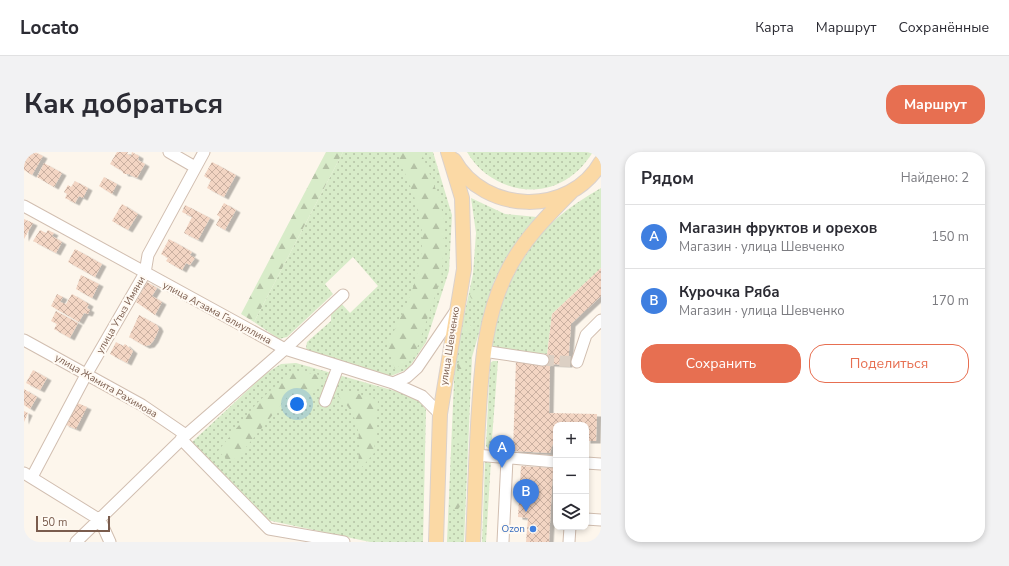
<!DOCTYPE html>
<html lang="ru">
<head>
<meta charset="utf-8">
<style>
	body { margin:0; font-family:"Nunito Sans",sans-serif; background:#f2f2f3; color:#2b2b33 }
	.controls { position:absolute; right:12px; bottom:12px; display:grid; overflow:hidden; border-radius:8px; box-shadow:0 2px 6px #0003 }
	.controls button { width:36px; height:36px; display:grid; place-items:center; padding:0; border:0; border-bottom:1px solid #e1e1e2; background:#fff; color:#2b2b33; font:20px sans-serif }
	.scale { position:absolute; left:12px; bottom:10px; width:74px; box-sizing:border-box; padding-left:4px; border:2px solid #7a5c4d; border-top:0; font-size:11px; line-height:14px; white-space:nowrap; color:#7a5c4d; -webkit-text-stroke:3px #fffaf3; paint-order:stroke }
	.you { position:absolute; left:273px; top:252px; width:14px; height:14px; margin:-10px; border:3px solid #fff; border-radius:50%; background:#1a73e8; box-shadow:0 0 0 6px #1a73e833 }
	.badge { display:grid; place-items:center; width:26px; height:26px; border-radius:50%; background:#e76f51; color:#fff; font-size:13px; font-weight:700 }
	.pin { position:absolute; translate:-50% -33px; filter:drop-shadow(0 1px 2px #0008) }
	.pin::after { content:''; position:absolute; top:21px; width:14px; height:12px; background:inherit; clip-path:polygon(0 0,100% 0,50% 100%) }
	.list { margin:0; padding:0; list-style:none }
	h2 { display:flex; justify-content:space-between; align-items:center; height:52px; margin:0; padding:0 16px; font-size:17px }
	h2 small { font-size:13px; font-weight:400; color:#7c7c81 }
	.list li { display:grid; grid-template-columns:26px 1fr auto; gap:12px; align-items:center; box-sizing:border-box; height:64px; padding:0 16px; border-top:1px solid #e1e1e2 }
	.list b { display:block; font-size:15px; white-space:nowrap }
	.list p { margin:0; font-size:13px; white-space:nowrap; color:#7c7c81 }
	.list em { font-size:13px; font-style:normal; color:#7c7c81 }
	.actions { display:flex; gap:8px; padding:12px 16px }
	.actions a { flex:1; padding:9px 0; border:1px solid #e76f51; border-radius:16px; text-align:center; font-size:14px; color:#e76f51 }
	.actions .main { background:#e76f51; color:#fff }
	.icon { flex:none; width:22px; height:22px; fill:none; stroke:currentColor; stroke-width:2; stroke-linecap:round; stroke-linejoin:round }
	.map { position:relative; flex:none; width:577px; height:390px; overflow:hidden; border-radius:16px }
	header { display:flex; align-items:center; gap:24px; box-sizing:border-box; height:56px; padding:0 20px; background:#fff; border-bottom:1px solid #e1e1e2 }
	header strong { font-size:19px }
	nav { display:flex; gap:22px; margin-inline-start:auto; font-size:14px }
	.intro { display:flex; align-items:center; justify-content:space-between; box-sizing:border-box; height:96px; padding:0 24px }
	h1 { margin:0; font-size:28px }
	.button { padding:10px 18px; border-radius:16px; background:#e76f51; color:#fff; font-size:14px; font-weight:700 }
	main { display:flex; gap:24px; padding:0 24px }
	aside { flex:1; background:#fff; border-radius:16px; box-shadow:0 2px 6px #0003 }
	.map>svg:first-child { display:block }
	.green { fill:url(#green-dots) }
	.forest { fill:url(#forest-firs) }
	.building { fill:url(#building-cross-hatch); filter:url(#shadow) }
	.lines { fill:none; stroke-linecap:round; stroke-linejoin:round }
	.minor-tunnel { stroke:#dcd0c4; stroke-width:11; stroke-dasharray:11 5.5; stroke-linecap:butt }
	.minor-casing { stroke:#d1beb0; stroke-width:13 }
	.major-casing { stroke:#dad1cd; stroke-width:16 }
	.minor { stroke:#fff; stroke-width:11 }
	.major { stroke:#fbd9a5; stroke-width:14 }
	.shop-dot { fill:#3f7fe0; stroke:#fffaf3; stroke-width:1.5 }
	.labels { text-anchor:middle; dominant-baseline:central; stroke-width:4; stroke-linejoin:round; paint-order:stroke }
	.street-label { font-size:10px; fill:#7a5c4d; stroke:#fffaf3 }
	.shop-label { font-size:10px; fill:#366cbe; stroke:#fffaf3; text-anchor:end }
</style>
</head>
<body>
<header>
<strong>Locato</strong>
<nav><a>Карта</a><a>Маршрут</a><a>Сохранённые</a></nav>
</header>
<div class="intro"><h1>Как добраться</h1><a class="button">Маршрут</a></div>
<main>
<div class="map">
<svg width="577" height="390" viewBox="0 0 577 390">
	<defs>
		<pattern id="green-dots" width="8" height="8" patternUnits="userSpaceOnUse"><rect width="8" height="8" fill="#d8ecc9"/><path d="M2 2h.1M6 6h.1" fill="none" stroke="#b4c2a5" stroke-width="1.8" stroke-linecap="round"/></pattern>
		<pattern id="forest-firs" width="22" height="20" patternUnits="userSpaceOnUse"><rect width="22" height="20" fill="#d8ecc9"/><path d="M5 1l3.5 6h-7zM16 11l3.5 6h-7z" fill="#b4c2a5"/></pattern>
		<pattern id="building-cross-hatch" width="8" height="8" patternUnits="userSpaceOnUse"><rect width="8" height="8" fill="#f3d5c3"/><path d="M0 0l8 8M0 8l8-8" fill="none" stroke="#cab0a1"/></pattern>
		<filter id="shadow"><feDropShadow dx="4.5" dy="2.5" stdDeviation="0" flood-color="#0004"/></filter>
	</defs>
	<rect width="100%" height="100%" fill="#fdf6ec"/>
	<path class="green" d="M319,0H409L428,63L425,119L402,190L384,217L367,224L284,200L282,196L283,190L307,169V159L316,150L326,161L354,134L329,105L301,132L309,142L263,185L255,187L230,170Z
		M443,0H569C562,10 556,18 546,25C511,50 463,35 443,0Z
		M577,36V116L528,162L523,202L467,197C472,176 475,154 483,134C502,88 535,60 577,36Z
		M447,46L481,62L513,65L499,81L470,129L448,205L440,390H423L431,206L449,122L452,81Z
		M469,209H474L467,299L462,294L466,211Z
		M272,211L389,244L397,251L402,258L399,390H346L243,368L167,291L241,222L257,212Z
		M467,308L462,390H458L461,310Z"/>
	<path class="forest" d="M302,0H319L230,170L217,162Z
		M373,0H397L416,48L420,70V94L417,127L392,199L382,210L371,217L363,193C383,153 407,108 395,61C390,40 380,21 373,0Z
		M446 143a5 5 0 1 1 10 0a5 5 0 1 1-10 0Z
		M438 177a5 5 0 1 1 10 0a5 5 0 1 1-10 0Z
		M433 214a5 5 0 1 1 10 0a5 5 0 1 1-10 0Z
		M269,218L295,223L298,228L286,243H265L213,306L205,309L194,299L233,251Z
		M322,238L354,248L350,301L337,316L334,315C336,285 338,266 314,244Z
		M430 288a5 5 0 1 1 10 0a5 5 0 1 1-10 0Z
		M426 353a5 5 0 1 1 10 0a5 5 0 1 1-10 0Z"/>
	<path class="building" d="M0,0H11L19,4L8,23L0,18Z
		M93,0H104L103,2L107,4L108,0L115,4L114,8L121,12L113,26L104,22H100L98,19L86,12Z
		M188,10L212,23L200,45L183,36L187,28L180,24Z
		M20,11L38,21L30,35L13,25Z
		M80,25L93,32L88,42L75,34Z
		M51,29L64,36L59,46L55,44L51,51L41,46L43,42L40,40L44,33L47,35Z
		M200,51L212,58L201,78L192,73L196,65L193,63Z
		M98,52L114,62L104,78L88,69Z
		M161,53L186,66L174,88L160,81L168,65L158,60Z
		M0,67L9,71L0,87Z
		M16,78L22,81L24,78L30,81L28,84L38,90L32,101L9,89Z
		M145,87L168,100L166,103L171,106L166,113L162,111L158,118L142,109L144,106L137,102Z
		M51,97L78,112L71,125L44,110Z
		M577,116V144L547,172L544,213L526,212L525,261L573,262L572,289H562V273H532V288H530L526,301L489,299L492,208L522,212L528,162Z
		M57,123L75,132L68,146L52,137Z
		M123,130L133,136L128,144L138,150L131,163L112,150Z
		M33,142L39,145L36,150L42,152L48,142L65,152L63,156L66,158L64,162L60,161L55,170L27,154Z
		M32,159L54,171L46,186L30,177L33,172L27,169Z
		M115,163L133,173L135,177L130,188L126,193L121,194L105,185Z
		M92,190L99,194L101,192L109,199L103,211L86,202Z
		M9,218L23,226L16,238L2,231Z
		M0,237L13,245L6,257L0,253Z
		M51,250L63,255L52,277L40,272Z
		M0,259L4,261L0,270Z
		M497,314L529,316L525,390H502L504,366L494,365Z"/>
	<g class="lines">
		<path class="minor-tunnel" d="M519,208L553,210"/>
		<g class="minor-casing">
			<path id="minor" d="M145,0L171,15
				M0,54L261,197L369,231L398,244L416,262
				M0,188L118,253L162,283
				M459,199L519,208
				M553,210L562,183L577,168
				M369,231L383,225L393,216L431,160
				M301,249L314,215
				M157,287L245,377L320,390
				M452,303L532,310
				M562,311L577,312
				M0,321L76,368L86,390
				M8,325L62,223L121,121L124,103L180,0
				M562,367L577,368
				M52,390L162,283L261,197L319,143
				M479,390L483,307
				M545,390L546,375"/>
		</g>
		<g class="major-casing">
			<path id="major" d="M430,8C460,62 546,65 577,10
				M412,390L416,262L440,117L438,46L424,0
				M449,390C451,346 452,301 455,257C458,210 461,165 482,122C497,90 523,64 548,39"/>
		</g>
		<use href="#minor" class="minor"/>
		<use href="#major" class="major"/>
	</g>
	<circle class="shop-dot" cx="509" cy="377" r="4"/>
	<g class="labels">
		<g class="street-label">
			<text transform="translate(193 161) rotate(28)">улица Агзама Галиуллина</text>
			<text transform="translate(97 163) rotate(-60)">улица Утыз Имяни</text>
			<text transform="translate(426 194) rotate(-81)">улица Шевченко</text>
			<text transform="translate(82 234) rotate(30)">улица Жамита Рахимова</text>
		</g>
		<g class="shop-label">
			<text x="501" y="377">Ozon</text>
		</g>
	</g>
</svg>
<div class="controls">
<button>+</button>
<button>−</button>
<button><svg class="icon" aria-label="layers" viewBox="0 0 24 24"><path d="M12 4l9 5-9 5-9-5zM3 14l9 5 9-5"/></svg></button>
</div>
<div class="scale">50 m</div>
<div class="you"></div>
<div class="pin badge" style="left:478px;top:316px;background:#3f7fe0">A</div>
<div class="pin badge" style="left:502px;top:360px;background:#3f7fe0">B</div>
</div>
<aside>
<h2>Рядом<small>Найдено: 2</small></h2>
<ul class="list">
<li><span class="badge" style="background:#3f7fe0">A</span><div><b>Магазин фруктов и орехов</b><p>Магазин · улица Шевченко</p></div><em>150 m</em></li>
<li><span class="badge" style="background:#3f7fe0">B</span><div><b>Курочка Ряба</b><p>Магазин · улица Шевченко</p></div><em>170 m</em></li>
</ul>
<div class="actions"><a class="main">Сохранить</a><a>Поделиться</a></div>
</aside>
</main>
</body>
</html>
